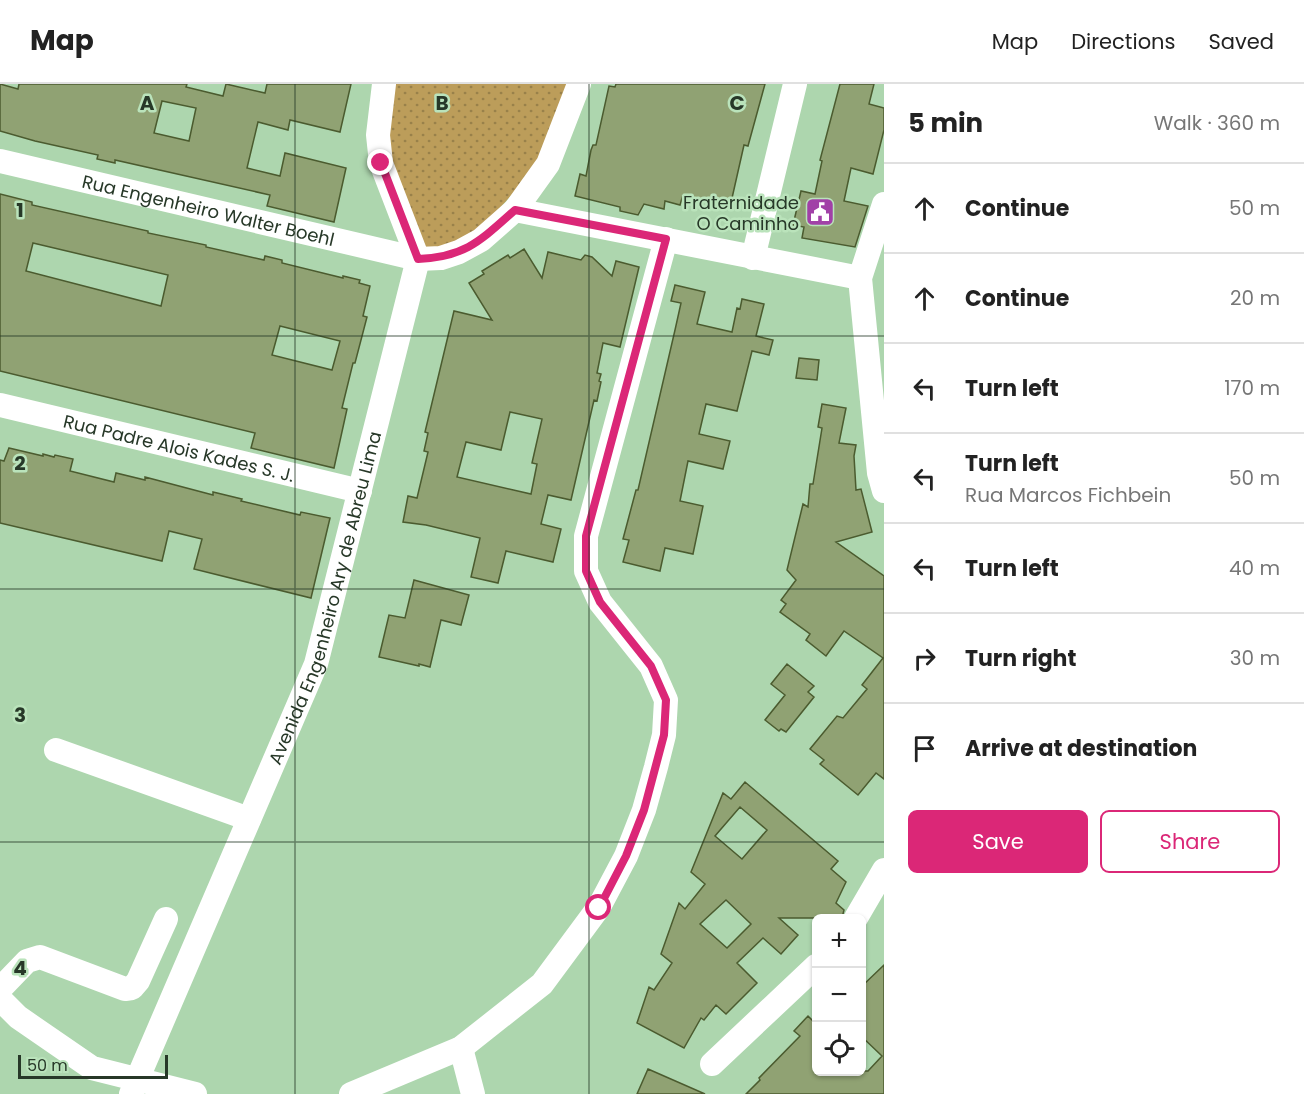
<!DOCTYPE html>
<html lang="en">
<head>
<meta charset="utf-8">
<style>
	body { margin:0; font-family:Poppins,sans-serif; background:#f6f6f6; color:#222 }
	.controls { position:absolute; right:18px; bottom:18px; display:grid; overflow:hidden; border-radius:9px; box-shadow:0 2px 4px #0004 }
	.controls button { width:54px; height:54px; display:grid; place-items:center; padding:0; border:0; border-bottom:2px solid #e0e0e0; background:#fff; color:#222; font:30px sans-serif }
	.scale { position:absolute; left:18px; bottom:15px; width:150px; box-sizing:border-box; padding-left:6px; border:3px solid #273828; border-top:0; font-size:16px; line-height:21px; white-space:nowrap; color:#273828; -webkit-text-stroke:4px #bae3bb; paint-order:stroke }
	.stop { position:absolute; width:18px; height:18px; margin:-14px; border:4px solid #db2777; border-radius:50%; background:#fff }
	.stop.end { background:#db2777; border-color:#fff; box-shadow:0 2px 6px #0008 }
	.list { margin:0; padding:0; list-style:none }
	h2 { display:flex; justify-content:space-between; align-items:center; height:78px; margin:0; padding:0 24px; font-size:26px }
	h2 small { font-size:20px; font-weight:400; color:#767676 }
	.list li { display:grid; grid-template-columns:39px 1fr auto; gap:18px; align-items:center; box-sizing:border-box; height:90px; padding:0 24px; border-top:2px solid #e0e0e0 }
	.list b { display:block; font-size:22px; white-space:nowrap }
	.list p { margin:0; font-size:20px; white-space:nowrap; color:#767676 }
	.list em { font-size:20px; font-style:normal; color:#767676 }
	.actions { display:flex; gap:12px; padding:18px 24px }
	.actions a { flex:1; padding:14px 0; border:2px solid #db2777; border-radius:9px; text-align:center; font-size:21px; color:#db2777 }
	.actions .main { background:#db2777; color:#fff }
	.icon { flex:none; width:33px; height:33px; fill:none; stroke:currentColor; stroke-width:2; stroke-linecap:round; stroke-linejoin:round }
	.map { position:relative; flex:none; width:884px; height:1010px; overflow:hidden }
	header { display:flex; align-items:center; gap:36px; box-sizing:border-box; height:84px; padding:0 30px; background:#fff; border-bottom:2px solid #e0e0e0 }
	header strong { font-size:28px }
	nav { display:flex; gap:33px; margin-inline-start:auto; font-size:21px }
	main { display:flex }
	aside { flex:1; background:#fff }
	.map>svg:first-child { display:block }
	.park { fill:url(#park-dots) }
	.building { fill:#90a273; stroke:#4b5b2f; stroke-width:1.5; fill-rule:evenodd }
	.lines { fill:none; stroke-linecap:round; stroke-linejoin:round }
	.minor { stroke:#fff; stroke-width:24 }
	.route { stroke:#db2777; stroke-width:8 }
	.grid { fill:none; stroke:#273828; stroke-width:1.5; stroke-opacity:0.55 }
	.labels { text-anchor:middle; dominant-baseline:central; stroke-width:5; stroke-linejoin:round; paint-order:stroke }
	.poi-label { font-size:18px; fill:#273828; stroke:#bae3bb; text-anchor:end }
	.street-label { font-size:18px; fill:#273828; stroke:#bae3bb }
	.grid-label { font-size:20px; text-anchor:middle; font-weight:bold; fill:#273828; stroke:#bae3bb; stroke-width:5; stroke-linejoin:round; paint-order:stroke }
</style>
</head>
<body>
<header>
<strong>Map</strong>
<nav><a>Map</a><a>Directions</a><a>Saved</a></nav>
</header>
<main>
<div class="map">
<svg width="884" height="1010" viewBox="0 0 884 1010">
	<defs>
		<pattern id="park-dots" width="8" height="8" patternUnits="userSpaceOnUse" patternTransform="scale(1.5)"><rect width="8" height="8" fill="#bc9d5a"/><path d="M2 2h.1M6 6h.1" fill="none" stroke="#99814a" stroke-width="1.8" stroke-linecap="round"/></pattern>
	</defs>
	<rect width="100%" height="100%" fill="#add6ae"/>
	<path class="park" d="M387,0H571L540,80L472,154L420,169L377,64Z"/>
	<path class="building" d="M0,0L18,5L19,0H187L186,3L223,12L226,0L265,9L267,0H351L340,48L290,36L288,46L258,38L247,84L280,92L285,69L346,84L334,138L267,122L270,111L115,76V79L97,75L98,71L35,57L0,47ZM162,17L196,24L189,57L154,49Z
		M616,0H765L748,62L744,61L730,123L683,111L680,121L665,117L664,125L644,120L638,131L620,127V123L575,112L580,90L586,92L591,66L593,61H596L609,2L615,3Z
		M840,0H874L869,20L884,24V46L873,90L851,84L844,117L868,122L855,163L802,154L804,143L793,141L801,107L815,110L822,77L820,76Z
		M0,110L32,118V121L148,147V149L206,161V163L264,176L265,172L282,176V179L343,194V192L360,196L359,199L370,202L363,232L367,233L355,279H353L342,324L347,325L334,384L251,364L255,349L0,287ZM33,159L168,191L161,222L26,187ZM280,242L340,257L332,286L272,271Z
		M524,165L542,194L548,168L581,176L585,171L592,173L612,192L616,177L639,183L620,263L603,259L597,289L601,290L599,297L601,298L597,317L594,316L571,416L548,411L541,440L561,445L553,478L506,467L498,499L471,493L480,454L426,441L403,438L408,412L417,414L428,368L424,367L428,349L425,348L454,227L492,236L469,199L484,190L482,187L508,171L510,174ZM510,328L542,335L532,379L537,380L531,410L457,393L466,358L501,366Z
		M675,201L705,208L697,240L732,248L737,224L740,225L742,215L764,220L756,252L773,256L769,271L752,267L737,327L706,320L699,350L730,357L723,385L688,377L680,417L703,422L693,470L665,464L660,487L623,478L629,456L623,455L636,406H638L675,246L681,219L671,217Z
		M799,274L819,276L817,296L796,294Z
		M822,320L846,324L839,359L856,361L854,372L856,406L861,405L872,448L836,458L884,492V695L876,689L858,711L820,680L824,676L810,665L837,632L843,634L867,605L862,601L883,574L844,547L826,572L806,556L810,550L780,528L786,520L781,516L796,496L787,486L803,420L808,423L810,400H813L822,344L818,343Z
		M9,364L43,372V370L54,373L55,371L73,375L70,387L114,398L116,389L145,396V393L213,411V408L242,415L241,417L300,431L301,428L330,434L311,514L194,485L202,455L169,447L162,477L0,439V376L4,377Z
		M414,496L469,511L461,541L441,536L430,583L419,580V582L379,573L389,531L405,534Z
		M787,580L814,602L808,608L814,613L786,648L781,645L779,647L765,636L785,611L771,600Z
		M745,698L838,777L831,785L846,798L836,819L844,826L842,834H779L798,851L781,870L763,854L737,879L757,899L726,930L716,921L704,936L701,934L684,964L637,939L649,903L654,906L672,879L661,870L679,819L685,825L705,800L691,788L723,709L731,715ZM740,723L767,746L742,775L715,752ZM726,816L751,840L727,864L700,840Z
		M884,881V1010H746L760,996L759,994L800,952L794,947L808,932L814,938L816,935V987H868L882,972L861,952V903Z
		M648,985L705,1010H637Z"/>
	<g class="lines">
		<g class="minor">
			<path id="s1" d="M0,77L418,175L441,174L459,168L481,156L515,126L548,80L579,0"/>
			<path d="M884,120L860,194L879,389L884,407"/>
			<path d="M515,126L860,194"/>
			<path d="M753,174L795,0"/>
			<path id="s2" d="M0,321L360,407"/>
			<path d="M56,666L249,735"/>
			<path d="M856,834L884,786"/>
			<path d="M0,905L27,877L40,873L125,905L132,904L138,897L166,835"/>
			<path d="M0,915L18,933L92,984L195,1010"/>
			<path d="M461,964L473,1010"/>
			<path d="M712,980L816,882"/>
			<path id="s3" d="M131,1010L316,580L418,175L381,79L378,51L384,0"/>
			<path d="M351,1010L461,964L542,900L599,823L626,772L644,726L656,683L664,651L666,616L651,582L600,518L586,487V452L666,155"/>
		</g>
	</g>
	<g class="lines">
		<path class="route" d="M381,79L418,175C466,173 481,156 515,126L666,155L586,452V487L600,518L651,582L666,616L664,651L644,726L626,772L599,824"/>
	</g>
	<path class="grid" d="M295,0V1010M589,0V1010M0,252H884M0,505H884M0,758H884"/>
	<defs>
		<g id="civic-square" transform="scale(1.5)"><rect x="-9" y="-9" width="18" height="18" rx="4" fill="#a140a7" stroke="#bae3bb"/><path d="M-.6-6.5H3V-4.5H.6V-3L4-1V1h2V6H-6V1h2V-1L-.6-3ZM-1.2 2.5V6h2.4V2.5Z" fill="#fff"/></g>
	</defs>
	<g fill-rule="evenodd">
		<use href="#civic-square" x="820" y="128"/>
	</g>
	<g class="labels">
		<g class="poi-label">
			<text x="799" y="118">Fraternidade<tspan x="799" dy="21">O Caminho</tspan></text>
		</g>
		<g class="street-label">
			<text stroke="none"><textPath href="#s1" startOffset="214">Rua Engenheiro Walter Boehl</textPath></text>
			<text stroke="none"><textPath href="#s2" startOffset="184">Rua Padre Alois Kades S. J.</textPath></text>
			<text stroke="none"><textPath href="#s3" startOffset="534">Avenida Engenheiro Ary de Abreu Lima</textPath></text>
		</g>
	</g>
	<g class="grid-label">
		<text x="147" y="26">A</text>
		<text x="442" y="26">B</text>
		<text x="737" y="26">C</text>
		<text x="20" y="133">1</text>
		<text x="20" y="386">2</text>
		<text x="20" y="638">3</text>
		<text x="20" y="891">4</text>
	</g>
</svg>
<div class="controls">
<button>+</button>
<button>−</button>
<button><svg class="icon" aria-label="locate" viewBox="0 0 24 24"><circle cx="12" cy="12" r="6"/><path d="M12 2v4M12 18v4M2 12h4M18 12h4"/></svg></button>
</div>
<div class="scale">50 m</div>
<div class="stop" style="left:599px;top:824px"></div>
<div class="stop end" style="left:381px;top:79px"></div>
</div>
<aside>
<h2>5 min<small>Walk · 360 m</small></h2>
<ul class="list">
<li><svg class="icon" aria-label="ahead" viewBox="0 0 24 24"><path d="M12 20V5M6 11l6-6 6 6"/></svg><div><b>Continue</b></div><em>50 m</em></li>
<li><svg class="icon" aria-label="ahead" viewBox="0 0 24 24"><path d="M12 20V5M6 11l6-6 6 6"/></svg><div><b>Continue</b></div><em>20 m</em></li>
<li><svg class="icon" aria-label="left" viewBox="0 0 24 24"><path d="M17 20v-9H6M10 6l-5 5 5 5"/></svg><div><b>Turn left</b></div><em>170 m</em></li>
<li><svg class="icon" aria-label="left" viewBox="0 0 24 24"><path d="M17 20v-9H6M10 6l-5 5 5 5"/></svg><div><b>Turn left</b><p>Rua Marcos Fichbein</p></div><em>50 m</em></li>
<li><svg class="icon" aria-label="left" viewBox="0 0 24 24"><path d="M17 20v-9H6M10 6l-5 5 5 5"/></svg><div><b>Turn left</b></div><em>40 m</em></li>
<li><svg class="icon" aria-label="right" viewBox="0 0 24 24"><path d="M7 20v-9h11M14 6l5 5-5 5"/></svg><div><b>Turn right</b></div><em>30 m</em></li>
<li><svg class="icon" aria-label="arrive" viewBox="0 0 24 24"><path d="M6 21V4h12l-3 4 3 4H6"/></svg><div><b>Arrive at destination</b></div></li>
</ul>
<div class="actions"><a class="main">Save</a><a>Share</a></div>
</aside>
</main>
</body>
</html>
